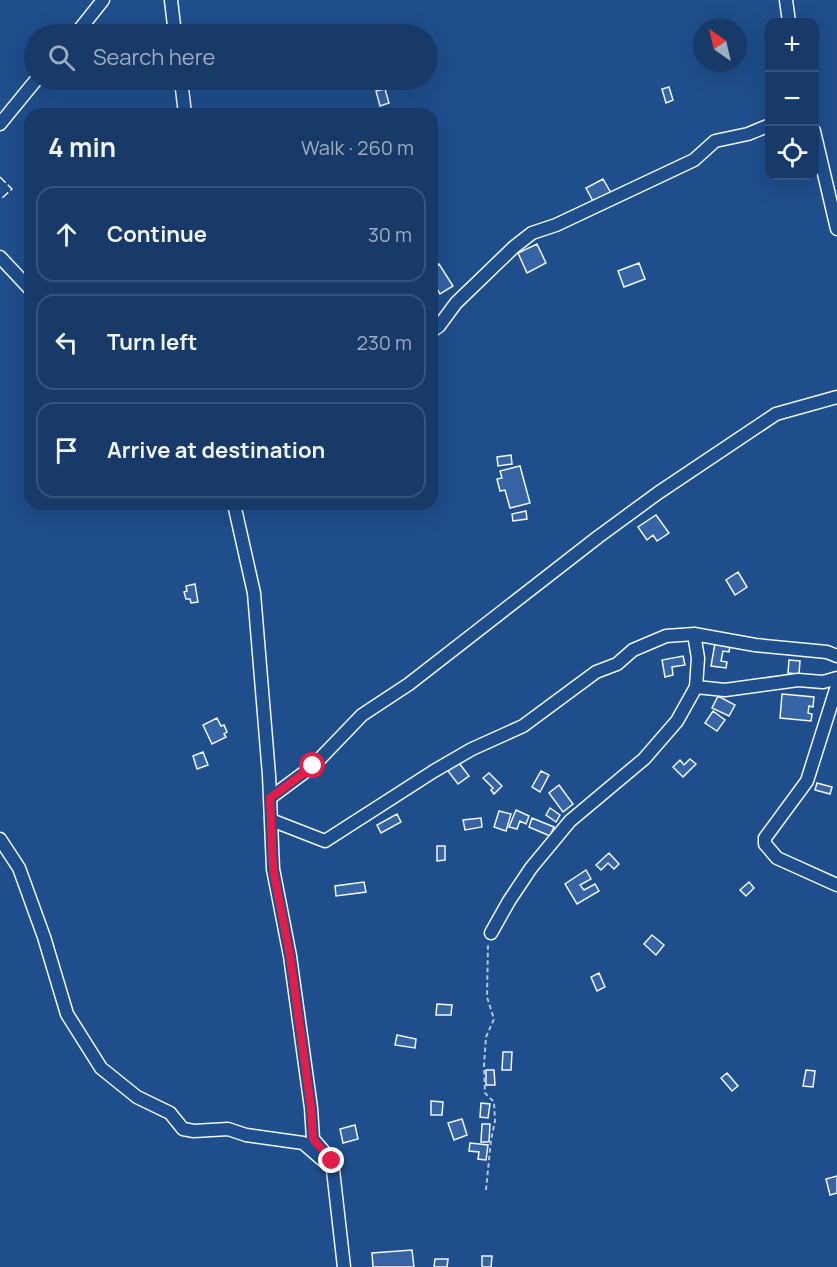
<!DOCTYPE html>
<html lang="en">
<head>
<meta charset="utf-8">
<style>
	body { margin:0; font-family:Manrope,sans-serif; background:#20416f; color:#f1f3f6 }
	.controls { position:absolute; right:18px; top:18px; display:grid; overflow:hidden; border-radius:12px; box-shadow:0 6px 24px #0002 }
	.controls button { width:54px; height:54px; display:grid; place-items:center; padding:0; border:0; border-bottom:2px solid #36547d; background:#173a69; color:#f1f3f6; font:30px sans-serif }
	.compass { position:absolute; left:693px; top:18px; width:54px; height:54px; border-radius:50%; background:#173a69; box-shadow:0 6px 24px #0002; rotate:326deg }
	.stop { position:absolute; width:18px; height:18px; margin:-14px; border:4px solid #e11d48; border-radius:50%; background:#fff }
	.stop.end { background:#e11d48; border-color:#fff; box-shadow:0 2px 6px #0008 }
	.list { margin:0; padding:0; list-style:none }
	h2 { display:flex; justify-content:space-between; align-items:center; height:78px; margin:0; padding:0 24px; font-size:26px }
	h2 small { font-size:20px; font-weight:400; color:#9eadc0 }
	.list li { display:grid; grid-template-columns:39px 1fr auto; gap:18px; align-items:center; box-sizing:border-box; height:96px; margin:0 12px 12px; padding:0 12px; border:2px solid #36547d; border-radius:18px }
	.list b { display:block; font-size:22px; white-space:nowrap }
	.list em { font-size:20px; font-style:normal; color:#9eadc0 }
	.icon { flex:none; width:33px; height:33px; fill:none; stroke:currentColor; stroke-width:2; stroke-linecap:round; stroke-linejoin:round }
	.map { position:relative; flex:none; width:837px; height:1267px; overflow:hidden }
	.search { position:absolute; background:#173a69; box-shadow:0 6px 24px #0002; left:24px; top:24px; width:414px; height:66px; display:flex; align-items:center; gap:15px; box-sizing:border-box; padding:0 21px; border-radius:33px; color:#9eadc0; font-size:22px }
	.panel { position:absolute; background:#173a69; box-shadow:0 6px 24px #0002; left:24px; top:108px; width:414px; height:402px; border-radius:18px }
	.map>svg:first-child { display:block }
	.building { fill:#3563a3; stroke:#f2f6ff; stroke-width:1.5 }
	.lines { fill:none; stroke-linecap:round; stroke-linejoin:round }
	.minor-casing { stroke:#f2f6ff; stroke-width:15 }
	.path { stroke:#b3c4dc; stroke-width:2; stroke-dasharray:4.5 3; stroke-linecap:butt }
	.minor { stroke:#1f4e8c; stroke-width:12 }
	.fence { stroke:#f2f6ff; stroke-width:1.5; stroke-dasharray:8 3; stroke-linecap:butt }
	.route { stroke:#e11d48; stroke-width:8 }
</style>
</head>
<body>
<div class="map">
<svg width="837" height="1267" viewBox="0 0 837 1267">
	<rect width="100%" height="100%" fill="#1f4e8c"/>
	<path class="building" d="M669,87L673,100L666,103L662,89Z
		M385,89L389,103L380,106L376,91Z
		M603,179L611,193L594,203L586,188Z
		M537,244L546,263L527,273L518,253Z
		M639,263L645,279L624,287L618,271Z
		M439,264L453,286L440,294L432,280V268Z
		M511,455L512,464L498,466L497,457Z
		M520,466L530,503L510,508L505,490L500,491L497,479L502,478L500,471Z
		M526,511L527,519L513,521L512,514Z
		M656,515L669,533L657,541L653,535L647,540L638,527Z
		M738,572L747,587L735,595L726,580Z
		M195,584L198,602L191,603L190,599H186L184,592L187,591L186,586Z
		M715,643L730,645L729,652L723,651L721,661L727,662L726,668L711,666Z
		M683,656L685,665L672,667L673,675L665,677L662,660Z
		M789,660L800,661L799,674L788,673Z
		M782,694L814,697L813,707L809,706L808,713L812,714L811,721L780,718Z
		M718,696L735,705L729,716L712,708Z
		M713,711L725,720L717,731L705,723Z
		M217,718L221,726L224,725L227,732L224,734L226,737L212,744L203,725Z
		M203,752L208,765L197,769L193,756Z
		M690,759L696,764L683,777L673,767L680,760L684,765Z
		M459,763L469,776L458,784L448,771Z
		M541,771L549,775L540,792L532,787Z
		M489,773L502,786L494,794L491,790L493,788L483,778Z
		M817,783L832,787L830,794L815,790Z
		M559,785L573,804L563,812L549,793Z
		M550,808L560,815L556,822L546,815Z
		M516,810L529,816L526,824L520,821L517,829L509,827Z
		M499,811L511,814L506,831L494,827Z
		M397,814L401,822L381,833L377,825Z
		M481,818L482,827L465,830L463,820Z
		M532,818L554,827L550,836L529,827Z
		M437,846H445V860L437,861Z
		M609,853L619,864L614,869L608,863L601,870L596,865Z
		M586,870L591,879L580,885L584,890L595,884L599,891L577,904L565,884Z
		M364,882L366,892L336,896L335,886Z
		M749,882L754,888L746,896L740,890Z
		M652,935L664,945L656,955L644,944Z
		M599,973L605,987L597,991L591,977Z
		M437,1004L452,1005L451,1015H436Z
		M397,1035L416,1039L415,1048L395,1045Z
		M503,1052H512L511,1070H502Z
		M486,1070H494L495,1085H486Z
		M806,1070L815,1071L813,1087L803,1086Z
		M727,1073L738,1086L732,1091L721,1078Z
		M431,1101L443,1102L442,1115H431Z
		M481,1103L490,1104L488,1118L480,1117Z
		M462,1119L467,1135L454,1140L448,1123Z
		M482,1124H490L489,1142H481Z
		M355,1125L358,1139L343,1143L340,1129Z
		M470,1143L488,1145L486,1160L478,1159L479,1152L469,1151Z
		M837,1176V1193L830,1195L826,1179Z
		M412,1250L414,1267H373L372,1253Z
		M482,1256H492L491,1267H482Z
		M435,1259H448L447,1267H434Z"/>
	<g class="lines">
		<g class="minor-casing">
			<path id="minor" d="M171,0L175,34
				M786,0L789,22
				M76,34L103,0
				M181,80L185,114
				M0,124L36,80
				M814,131L837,229
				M0,257L30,289
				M432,331L439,326L456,303L514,247L532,233L556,225L694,160L715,141L748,134L770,125
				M234,504L254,593L269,775L273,869L290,956L311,1108L313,1139L332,1161L344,1267
				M837,686L807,781L765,838V844L777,858L837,885
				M696,687L725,690L798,680L823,682L837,678
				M270,798L313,766L362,715L409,684L598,537L658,493L776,414L837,397
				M271,820L325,841L434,771L472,749L523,726L596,672L617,664L633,650L666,636L694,634L755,645L827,652L837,656
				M0,839L19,868L44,937L67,1014L101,1068L137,1097L170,1113L183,1129L194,1131L228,1129L246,1135L303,1143L325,1162
				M491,933L509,901L531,868L570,821L644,759L677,721L696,687L698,658L694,634"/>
		</g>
		<path class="path" d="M486,1190L491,1140L495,1121L494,1102L485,1093L484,1065L486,1037L494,1019L487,997L488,945"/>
		<use href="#minor" class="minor"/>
		<path class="fence" d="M0,177L12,189L0,200"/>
	</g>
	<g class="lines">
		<path class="route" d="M313,766L270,798L273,869L290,956L311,1108L313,1139L332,1161"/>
	</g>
</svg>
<div class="controls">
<button>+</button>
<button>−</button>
<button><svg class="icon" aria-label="locate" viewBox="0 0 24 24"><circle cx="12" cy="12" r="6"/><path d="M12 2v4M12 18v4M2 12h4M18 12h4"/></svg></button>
</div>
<svg class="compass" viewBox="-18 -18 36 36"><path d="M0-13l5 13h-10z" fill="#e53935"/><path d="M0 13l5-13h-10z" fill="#9eadc0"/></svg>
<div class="stop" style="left:313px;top:766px"></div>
<div class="stop end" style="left:332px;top:1161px"></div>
<div class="search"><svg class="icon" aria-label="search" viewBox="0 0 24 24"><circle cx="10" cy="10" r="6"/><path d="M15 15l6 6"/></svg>Search here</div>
<section class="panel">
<h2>4 min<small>Walk · 260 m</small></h2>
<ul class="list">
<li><svg class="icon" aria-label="ahead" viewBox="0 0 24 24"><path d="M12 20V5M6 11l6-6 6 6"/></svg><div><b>Continue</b></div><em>30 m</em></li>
<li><svg class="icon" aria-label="left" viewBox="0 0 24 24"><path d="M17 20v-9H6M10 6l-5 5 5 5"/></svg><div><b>Turn left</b></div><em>230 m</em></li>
<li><svg class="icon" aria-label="arrive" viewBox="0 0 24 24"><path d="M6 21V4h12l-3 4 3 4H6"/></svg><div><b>Arrive at destination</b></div></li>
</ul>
</section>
</div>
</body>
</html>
